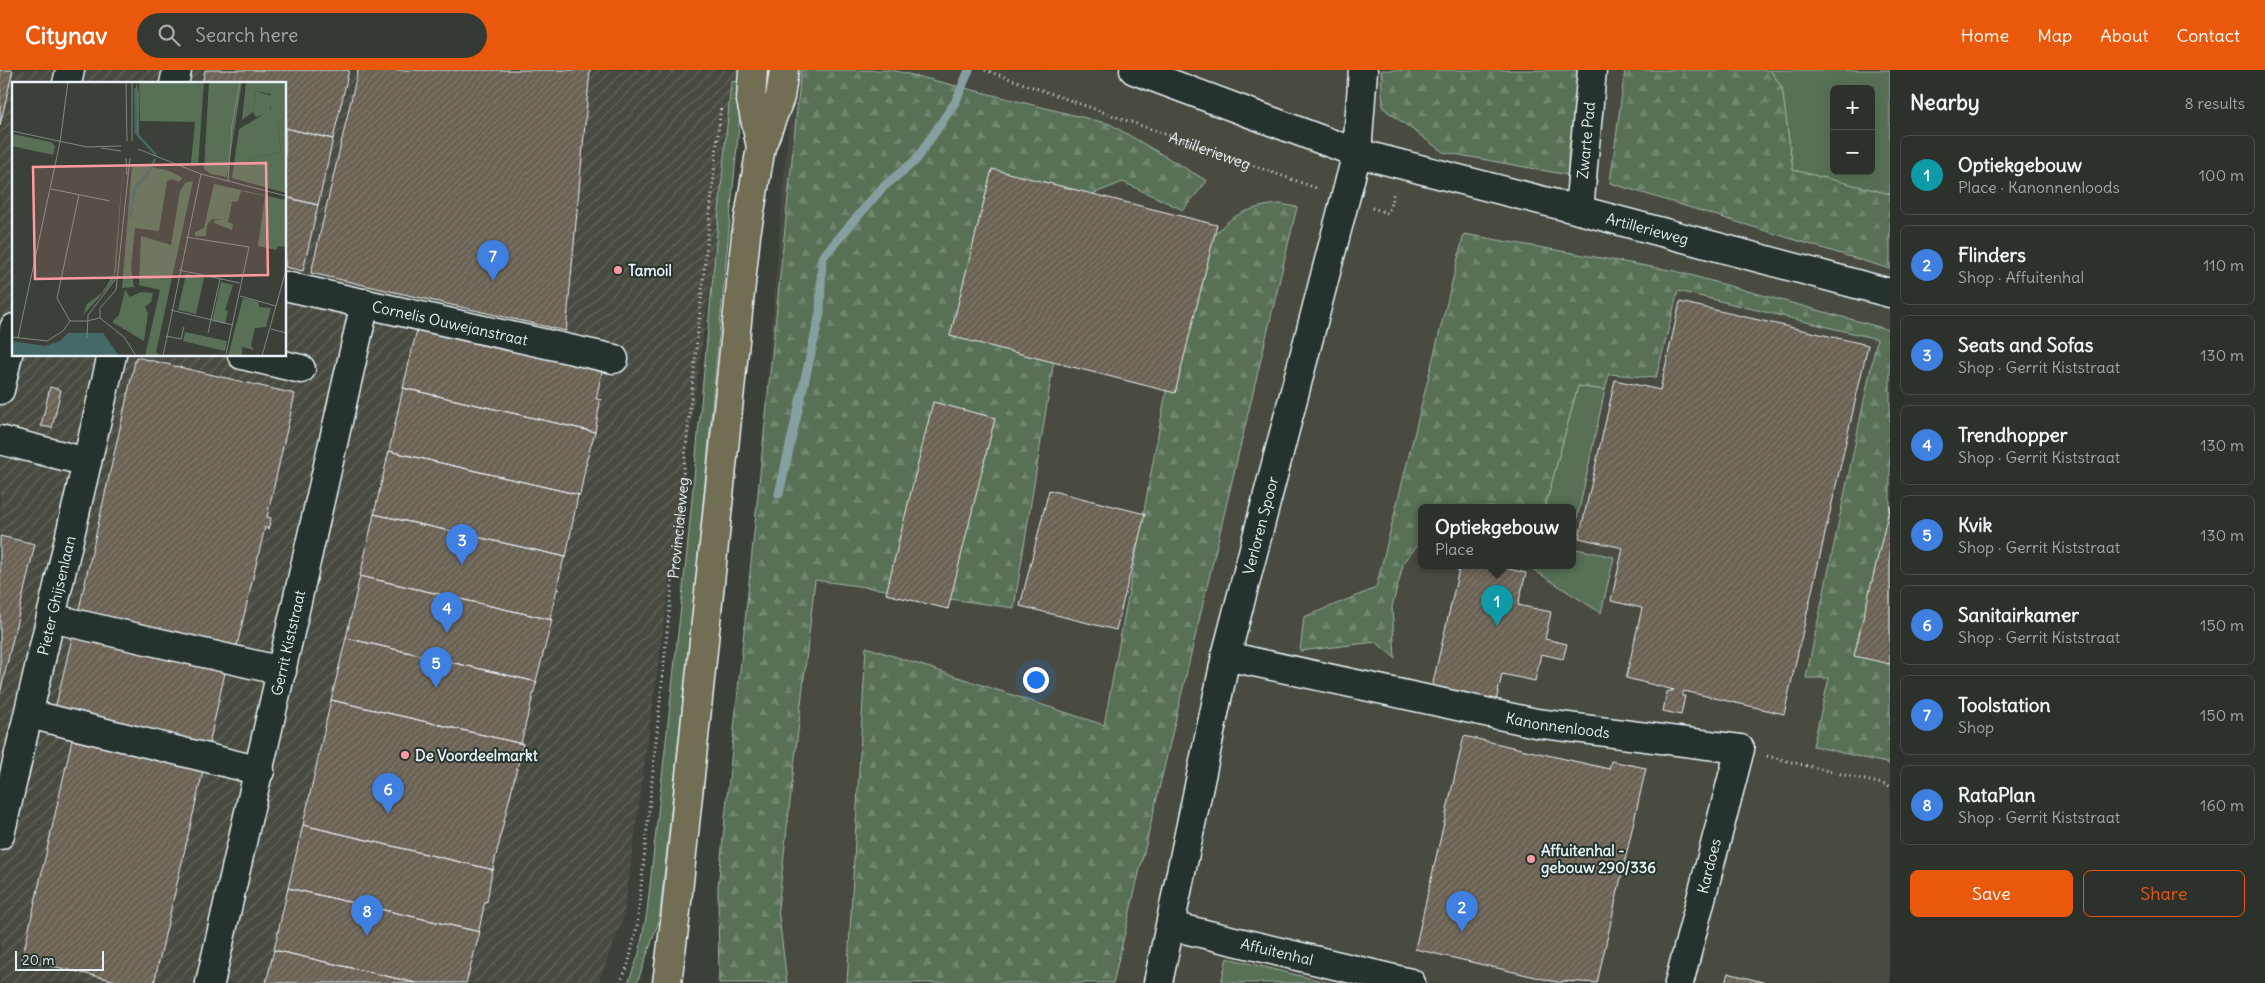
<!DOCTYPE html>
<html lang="en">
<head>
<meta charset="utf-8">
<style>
	body { margin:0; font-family:Delius,sans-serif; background:#343933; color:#f1f3f6 }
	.controls { position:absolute; right:15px; top:15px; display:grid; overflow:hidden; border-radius:8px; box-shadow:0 5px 20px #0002 }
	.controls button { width:45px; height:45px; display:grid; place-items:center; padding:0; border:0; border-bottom:1px solid #484c47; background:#2c312b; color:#f1f3f6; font:25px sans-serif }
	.scale { position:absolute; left:15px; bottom:12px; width:89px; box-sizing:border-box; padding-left:5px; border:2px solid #e8f1f8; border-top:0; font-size:14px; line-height:18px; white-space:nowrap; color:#e8f1f8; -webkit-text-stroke:4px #26332d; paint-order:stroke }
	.you { position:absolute; left:1035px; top:609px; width:18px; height:18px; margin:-12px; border:4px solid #fff; border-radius:50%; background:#1a73e8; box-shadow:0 0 0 8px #1a73e833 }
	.badge { display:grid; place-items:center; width:32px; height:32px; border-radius:50%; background:#ea580c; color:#fff; font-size:16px; font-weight:700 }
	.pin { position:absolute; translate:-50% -41px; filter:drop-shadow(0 1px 2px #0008) }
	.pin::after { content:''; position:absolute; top:26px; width:18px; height:15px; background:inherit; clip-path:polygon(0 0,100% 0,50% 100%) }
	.popup { position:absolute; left:1418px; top:434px; width:158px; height:65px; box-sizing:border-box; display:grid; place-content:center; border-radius:8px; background:#2c312b; filter:drop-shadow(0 1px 4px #0005); font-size:16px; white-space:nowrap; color:#a6a9a9 }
	.popup b { font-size:19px; color:#f1f3f6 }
	.popup::after { content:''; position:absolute; left:50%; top:100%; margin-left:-10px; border:10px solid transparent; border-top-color:#2c312b }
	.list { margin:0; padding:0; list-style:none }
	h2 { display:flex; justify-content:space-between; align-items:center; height:65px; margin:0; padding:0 20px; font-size:21px }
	h2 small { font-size:16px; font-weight:400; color:#a6a9a9 }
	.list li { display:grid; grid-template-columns:32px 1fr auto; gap:15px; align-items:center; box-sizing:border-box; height:80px; margin:0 10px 10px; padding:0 10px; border:1px solid #484c47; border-radius:8px }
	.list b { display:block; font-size:19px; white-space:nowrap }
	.list p { margin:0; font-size:16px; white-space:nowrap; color:#a6a9a9 }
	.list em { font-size:16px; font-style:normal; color:#a6a9a9 }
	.actions { display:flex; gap:10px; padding:15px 20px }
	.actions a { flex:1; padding:11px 0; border:1px solid #ea580c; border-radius:8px; text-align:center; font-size:18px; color:#ea580c }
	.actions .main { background:#ea580c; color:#fff }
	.icon { flex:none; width:28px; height:28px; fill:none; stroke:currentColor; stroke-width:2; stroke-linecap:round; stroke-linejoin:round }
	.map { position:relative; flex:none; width:1890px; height:913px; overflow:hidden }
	header { display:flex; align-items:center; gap:30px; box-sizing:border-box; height:70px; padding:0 25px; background:#ea580c; color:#fff }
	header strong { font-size:24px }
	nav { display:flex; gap:28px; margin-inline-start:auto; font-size:18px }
	.search { width:350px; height:45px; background:#343933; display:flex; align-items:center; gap:12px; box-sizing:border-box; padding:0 18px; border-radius:28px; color:#a6a9a9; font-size:19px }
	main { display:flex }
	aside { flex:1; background:#2c312b }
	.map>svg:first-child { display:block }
	.built { fill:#494b41; fill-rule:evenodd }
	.industrial { fill:url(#industrial-furrows); fill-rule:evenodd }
	.green { fill:#587156; stroke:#a0b1a7; fill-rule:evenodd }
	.forest { fill:url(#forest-firs); stroke:#a0b1a7 }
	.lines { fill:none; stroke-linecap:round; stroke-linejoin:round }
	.stream { stroke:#869fa1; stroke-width:9 }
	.building { fill:url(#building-hatch); stroke:#e8f1f8 }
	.minor-casing { stroke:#e8f1f8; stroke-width:31 }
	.major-casing { stroke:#e8f1f8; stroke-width:31 }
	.path { stroke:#e8f1f8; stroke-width:3; stroke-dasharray:1 4; stroke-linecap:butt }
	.minor { stroke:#26332d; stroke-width:28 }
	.major { stroke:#726e52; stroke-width:28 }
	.poi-dot { fill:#ff9aa2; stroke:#26332d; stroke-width:2 }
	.labels { text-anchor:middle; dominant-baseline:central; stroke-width:4; stroke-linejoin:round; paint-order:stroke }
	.street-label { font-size:15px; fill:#e8f1f8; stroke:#26332d }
	.poi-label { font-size:15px; font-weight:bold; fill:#e8f1f8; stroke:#26332d; text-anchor:start }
	.inset-river { fill:none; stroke:#446967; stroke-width:2.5 }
	.inset-road { fill:none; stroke:#808785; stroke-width:1 }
	.view { fill:#ff9aa2; fill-opacity:0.15; stroke:#ff9aa2; stroke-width:2.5 }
	.inset-edge { fill:none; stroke:#e8f1f8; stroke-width:2.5 }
</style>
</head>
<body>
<header>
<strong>Citynav</strong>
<div class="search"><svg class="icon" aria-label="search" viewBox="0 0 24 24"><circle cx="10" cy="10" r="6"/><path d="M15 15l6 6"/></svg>Search here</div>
<nav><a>Home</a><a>Map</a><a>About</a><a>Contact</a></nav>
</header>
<main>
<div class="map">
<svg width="1890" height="913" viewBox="0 0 1890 913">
	<defs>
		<pattern id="industrial-furrows" width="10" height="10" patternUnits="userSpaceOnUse" patternTransform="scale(1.25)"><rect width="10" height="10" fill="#494b41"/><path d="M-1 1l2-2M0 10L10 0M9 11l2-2" fill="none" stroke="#63655d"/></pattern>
		<pattern id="forest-firs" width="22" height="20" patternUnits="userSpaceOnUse" patternTransform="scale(1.25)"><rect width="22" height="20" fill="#587156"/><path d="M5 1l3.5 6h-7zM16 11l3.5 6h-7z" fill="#70866f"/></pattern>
		<pattern id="building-hatch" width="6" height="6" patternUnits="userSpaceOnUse" patternTransform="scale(1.25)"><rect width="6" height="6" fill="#6b6254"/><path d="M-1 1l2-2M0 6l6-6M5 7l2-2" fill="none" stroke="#80796d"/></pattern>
	</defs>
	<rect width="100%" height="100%" fill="#3b4139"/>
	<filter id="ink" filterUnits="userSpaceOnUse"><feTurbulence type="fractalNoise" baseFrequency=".02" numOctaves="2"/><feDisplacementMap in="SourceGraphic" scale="10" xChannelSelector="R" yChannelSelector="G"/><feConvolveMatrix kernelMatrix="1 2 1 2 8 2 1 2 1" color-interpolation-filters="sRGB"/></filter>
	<g filter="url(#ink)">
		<path class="built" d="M793,0H1890V913H715L718,901ZM1834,19H1871V101H1834ZM1422,437H1572V495H1422Z"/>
		<path class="industrial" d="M0,0H740L623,849L598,913H0ZM14,14H285V285H14Z"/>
		<path class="green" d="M1770,0H1890V124L1793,100L1782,18ZM1834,19H1871V101H1834Z
			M734,11L743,13L693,538L659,851L637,913H628L639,884L647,842L687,482L731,13Z
			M1578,316L1605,320L1572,472V437H1545Z
			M1572,478L1614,487L1601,543L1529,497L1520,495H1572Z
			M1227,888L1329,913H1221Z"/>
		<path class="forest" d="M801,0H892L1110,54L1207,111L1183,140L1123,112L1080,129L1014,538L815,510L778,838L787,913H719L718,817Z
			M1381,0H1582L1568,82V105L1443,82L1383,38Z
			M1625,0H1770L1782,18L1793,100L1890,124V199L1610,113Z
			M1280,134L1297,137L1113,913H847L866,577L1104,655L1186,215C1212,168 1220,139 1280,134Z
			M1464,164L1675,201L1890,260V694L1813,676L1829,608H1806L1877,269L1678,221L1656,308L1609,304L1605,320L1578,316L1545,437H1422V471L1404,491L1392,537L1395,588L1376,572L1300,581L1304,547L1376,518Z"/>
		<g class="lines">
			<path class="stream" d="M779,424L820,243L822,188L882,118L916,90L956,31L969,0"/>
		</g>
		<path class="building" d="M0,0H13L0,55Z
			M205,0H349L333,69L285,58V14H202Z
			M358,0H590L566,261L311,203Z
			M285,58L333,69L318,135L285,127Z
			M992,99L1217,155L1175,323L950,266Z
			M285,127L318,135L303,201L285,197Z
			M1680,232L1868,275L1784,644L1684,621L1682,626H1685L1681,645L1663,641L1667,622L1674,620L1626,608L1642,538L1611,531L1623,478L1579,468L1615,310L1660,320Z
			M418,255L577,291L575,295L602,302L596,329L602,330L600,332L595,362L403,318Z
			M136,287L295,324L267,447L271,448L268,459L265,457L235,584L77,548Z
			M50,317L61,320L52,358L41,356Z
			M403,318L595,362L586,392L587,395L586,394L580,425L389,381Z
			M933,332L995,348L948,539L886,524Z
			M389,381L580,425H578L566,487L374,444Z
			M1049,420L1145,444L1116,560L1020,536Z
			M1890,436V594L1854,586Z
			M374,444L566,487L564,488L557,517L559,520L557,519L550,548L552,550L360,506Z
			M0,466L35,474L0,624Z
			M1460,495H1491L1526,503L1518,535L1551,542L1545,569L1567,574L1563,589L1541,584L1535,611L1502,604L1495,636L1431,621Z
			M360,506L552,550L536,611L537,612L346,568Z
			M74,559L227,594L209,674L55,639Z
			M346,568L537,612L536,613L529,642H530L528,644L521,673L523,674L331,630Z
			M331,630L523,674L500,767L501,769H500L493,798L494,800L303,755Z
			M1464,666L1609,699L1611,691L1646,698L1597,913L1562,911L1561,913L1415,879Z
			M72,670L203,701L154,913H125L22,889Z
			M303,755L494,800H492L487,832L485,831L479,860L480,862L288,818Z
			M288,818L480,862L466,913H416L274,880Z
			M274,880L416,913H266Z
			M1728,903L1766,913H1725Z"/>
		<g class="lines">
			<g class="minor-casing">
				<g id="minor">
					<path id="s3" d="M1134,0L1357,83L1579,140L1890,223"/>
					<path d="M67,14L70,0"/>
					<path d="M174,14L177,0"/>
					<path id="s4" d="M1579,140L1592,0"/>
					<path id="s5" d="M285,216L614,289"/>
					<path d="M242,285L301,299"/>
					<path d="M0,320L14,258"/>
					<path d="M0,370L87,392"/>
					<path d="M51,548L282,601"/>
					<path id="s6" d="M1226,586L1536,653L1740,679L1679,913"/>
					<path d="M29,644L260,701"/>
					<path id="s7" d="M0,765L112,285"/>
					<path id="s8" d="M1171,856L1411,913"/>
					<path id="s9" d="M210,913L365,233"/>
					<path id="s10" d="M1158,913L1226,586L1357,83L1363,0"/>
				</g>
			</g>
			<g class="major-casing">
				<path id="major" d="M753,0L751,30L761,77
					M667,913L675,851L746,165L761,77L780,27L784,0"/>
			</g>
			<g class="path">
				<path id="s1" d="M985,0L1319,119"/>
				<path d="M1372,138L1388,143L1394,122"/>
				<path d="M1767,686L1890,716"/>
				<path id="s2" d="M620,913L628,895L637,857L721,35"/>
			</g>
			<use href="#minor" class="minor"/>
			<use href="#major" class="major"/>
		</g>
	</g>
	<g class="poi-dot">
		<circle cx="618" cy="200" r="5"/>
		<circle cx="405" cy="685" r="5"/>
		<circle cx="1531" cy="789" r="5"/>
	</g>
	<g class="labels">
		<g class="street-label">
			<text stroke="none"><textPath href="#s4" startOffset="70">Zwarte Pad</textPath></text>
			<text stroke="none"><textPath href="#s1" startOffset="239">Artillerieweg</textPath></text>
			<text stroke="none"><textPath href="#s3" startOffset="538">Artillerieweg</textPath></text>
			<text stroke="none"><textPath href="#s5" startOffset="169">Cornelis Ouwejanstraat</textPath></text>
			<text stroke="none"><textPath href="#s10" startOffset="469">Verloren Spoor</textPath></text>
			<text stroke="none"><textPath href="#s2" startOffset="460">Provincialeweg</textPath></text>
			<text stroke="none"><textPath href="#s7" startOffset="246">Pieter Ghijsenlaan</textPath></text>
			<text stroke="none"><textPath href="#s9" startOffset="349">Gerrit Kiststraat</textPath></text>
			<text stroke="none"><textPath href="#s6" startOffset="339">Kanonnenloods</textPath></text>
			<text transform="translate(1709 796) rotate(-76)">Kardoes</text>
			<text stroke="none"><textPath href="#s8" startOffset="109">Affuitenhal</textPath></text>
		</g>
		<g class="poi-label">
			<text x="628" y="200">Tamoil</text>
			<text x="415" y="685">De Voordeelmarkt</text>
			<text x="1541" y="780">Affuitenhal -<tspan x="1541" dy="17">gebouw 290/336</tspan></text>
		</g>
	</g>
	<g transform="translate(12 12)">
		<rect width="274" height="274" fill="#3b4139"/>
		<path d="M127,0H187L184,40L128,39ZM244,9L260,14L258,30L244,35L241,30ZM274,31V101L242,94L236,77L269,70L266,43ZM0,52L39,60L43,64L41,73L0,64ZM111,85L104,188L101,199L94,208L71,233L75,222L90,211L102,192ZM216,121H220L216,140L221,142L220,148L202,141L203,138H212ZM174,192L192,196L184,232L166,228ZM209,200L221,203L213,228L216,229L213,242L200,239ZM231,216L247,220V225L259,226L254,245L243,246L239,263L242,268L230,265V274H216Z" fill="#587156"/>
		<path d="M124,0L127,11V57L124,52ZM187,0H192L186,83L179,81ZM197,0H230L215,95L199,92L192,87ZM234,0H274V31L266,43L269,70L236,77L242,93L274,101V111L220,96L227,47L259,28V12L244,9L241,30L230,38ZM126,82L158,89L170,96L167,100L160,97L155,99L147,149L123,146L119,186L122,205L110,206L120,83ZM181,99L144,270L149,274H133L148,208L127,203L129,154L159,163L168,109L173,101ZM202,102L274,118V165L266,164L264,168L246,164L253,114L229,109L226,119L216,121L212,138L200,137L195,143L194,154H183V150L192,146ZM113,208L118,215L129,210L141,211L139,220L133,225L136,231L132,259L100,240L107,233ZM173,250L215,259L213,269L171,259Z" fill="#587156"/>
		<path d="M56,251H91L107,274H0V259L33,264L48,259Z" fill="#446967"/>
		<path class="inset-river" d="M123,6L124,51L144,73M118,136L123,106L137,90L143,77M75,257L77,274"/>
		<path class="inset-road" d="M114,0L115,59M120,0V59M0,49L75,65L109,64M89,66L109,69M126,67L189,92L274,114M114,76L115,93M216,99L220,43L228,0M39,107L98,119M174,155L237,165L214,272M167,188L228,201M228,214L264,224M159,228L221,243M88,236L112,255L124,274M58,239L45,216L67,113M58,239H75M75,239L88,236V226L104,208L118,76M259,247L274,251M196,251L208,197M154,254L169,257L172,245M0,255L35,259L51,249L58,239M6,256L48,60L56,0M75,256L76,233L106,194M151,274L189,92M250,274L274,188"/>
		<path class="view" d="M254,81L256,193L23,197L21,85Z"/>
		<rect width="274" height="274" class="inset-edge"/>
	</g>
</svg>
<div class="controls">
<button>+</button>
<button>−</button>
</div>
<div class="scale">20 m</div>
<div class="you"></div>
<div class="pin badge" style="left:1497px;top:556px;background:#0f9aa8">1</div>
<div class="popup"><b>Optiekgebouw</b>Place</div>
<div class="pin badge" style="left:1462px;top:862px;background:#3f7fe0">2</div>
<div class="pin badge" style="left:462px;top:495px;background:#3f7fe0">3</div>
<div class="pin badge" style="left:447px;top:563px;background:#3f7fe0">4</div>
<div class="pin badge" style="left:436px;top:618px;background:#3f7fe0">5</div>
<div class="pin badge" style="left:388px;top:744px;background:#3f7fe0">6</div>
<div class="pin badge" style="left:493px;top:211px;background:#3f7fe0">7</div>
<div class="pin badge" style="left:367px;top:866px;background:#3f7fe0">8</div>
</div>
<aside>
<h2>Nearby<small>8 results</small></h2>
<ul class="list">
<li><span class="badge" style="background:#0f9aa8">1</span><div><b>Optiekgebouw</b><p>Place · Kanonnenloods</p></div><em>100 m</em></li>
<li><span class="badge" style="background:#3f7fe0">2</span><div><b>Flinders</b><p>Shop · Affuitenhal</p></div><em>110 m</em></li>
<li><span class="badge" style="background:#3f7fe0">3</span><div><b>Seats and Sofas</b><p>Shop · Gerrit Kiststraat</p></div><em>130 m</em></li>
<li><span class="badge" style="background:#3f7fe0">4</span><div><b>Trendhopper</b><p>Shop · Gerrit Kiststraat</p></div><em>130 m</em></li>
<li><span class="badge" style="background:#3f7fe0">5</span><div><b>Kvik</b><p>Shop · Gerrit Kiststraat</p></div><em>130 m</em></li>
<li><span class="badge" style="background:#3f7fe0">6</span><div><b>Sanitairkamer</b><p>Shop · Gerrit Kiststraat</p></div><em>150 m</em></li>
<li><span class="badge" style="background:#3f7fe0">7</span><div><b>Toolstation</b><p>Shop</p></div><em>150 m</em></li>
<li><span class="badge" style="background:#3f7fe0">8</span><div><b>RataPlan</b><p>Shop · Gerrit Kiststraat</p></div><em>160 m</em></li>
</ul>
<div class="actions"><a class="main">Save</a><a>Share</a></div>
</aside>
</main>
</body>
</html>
